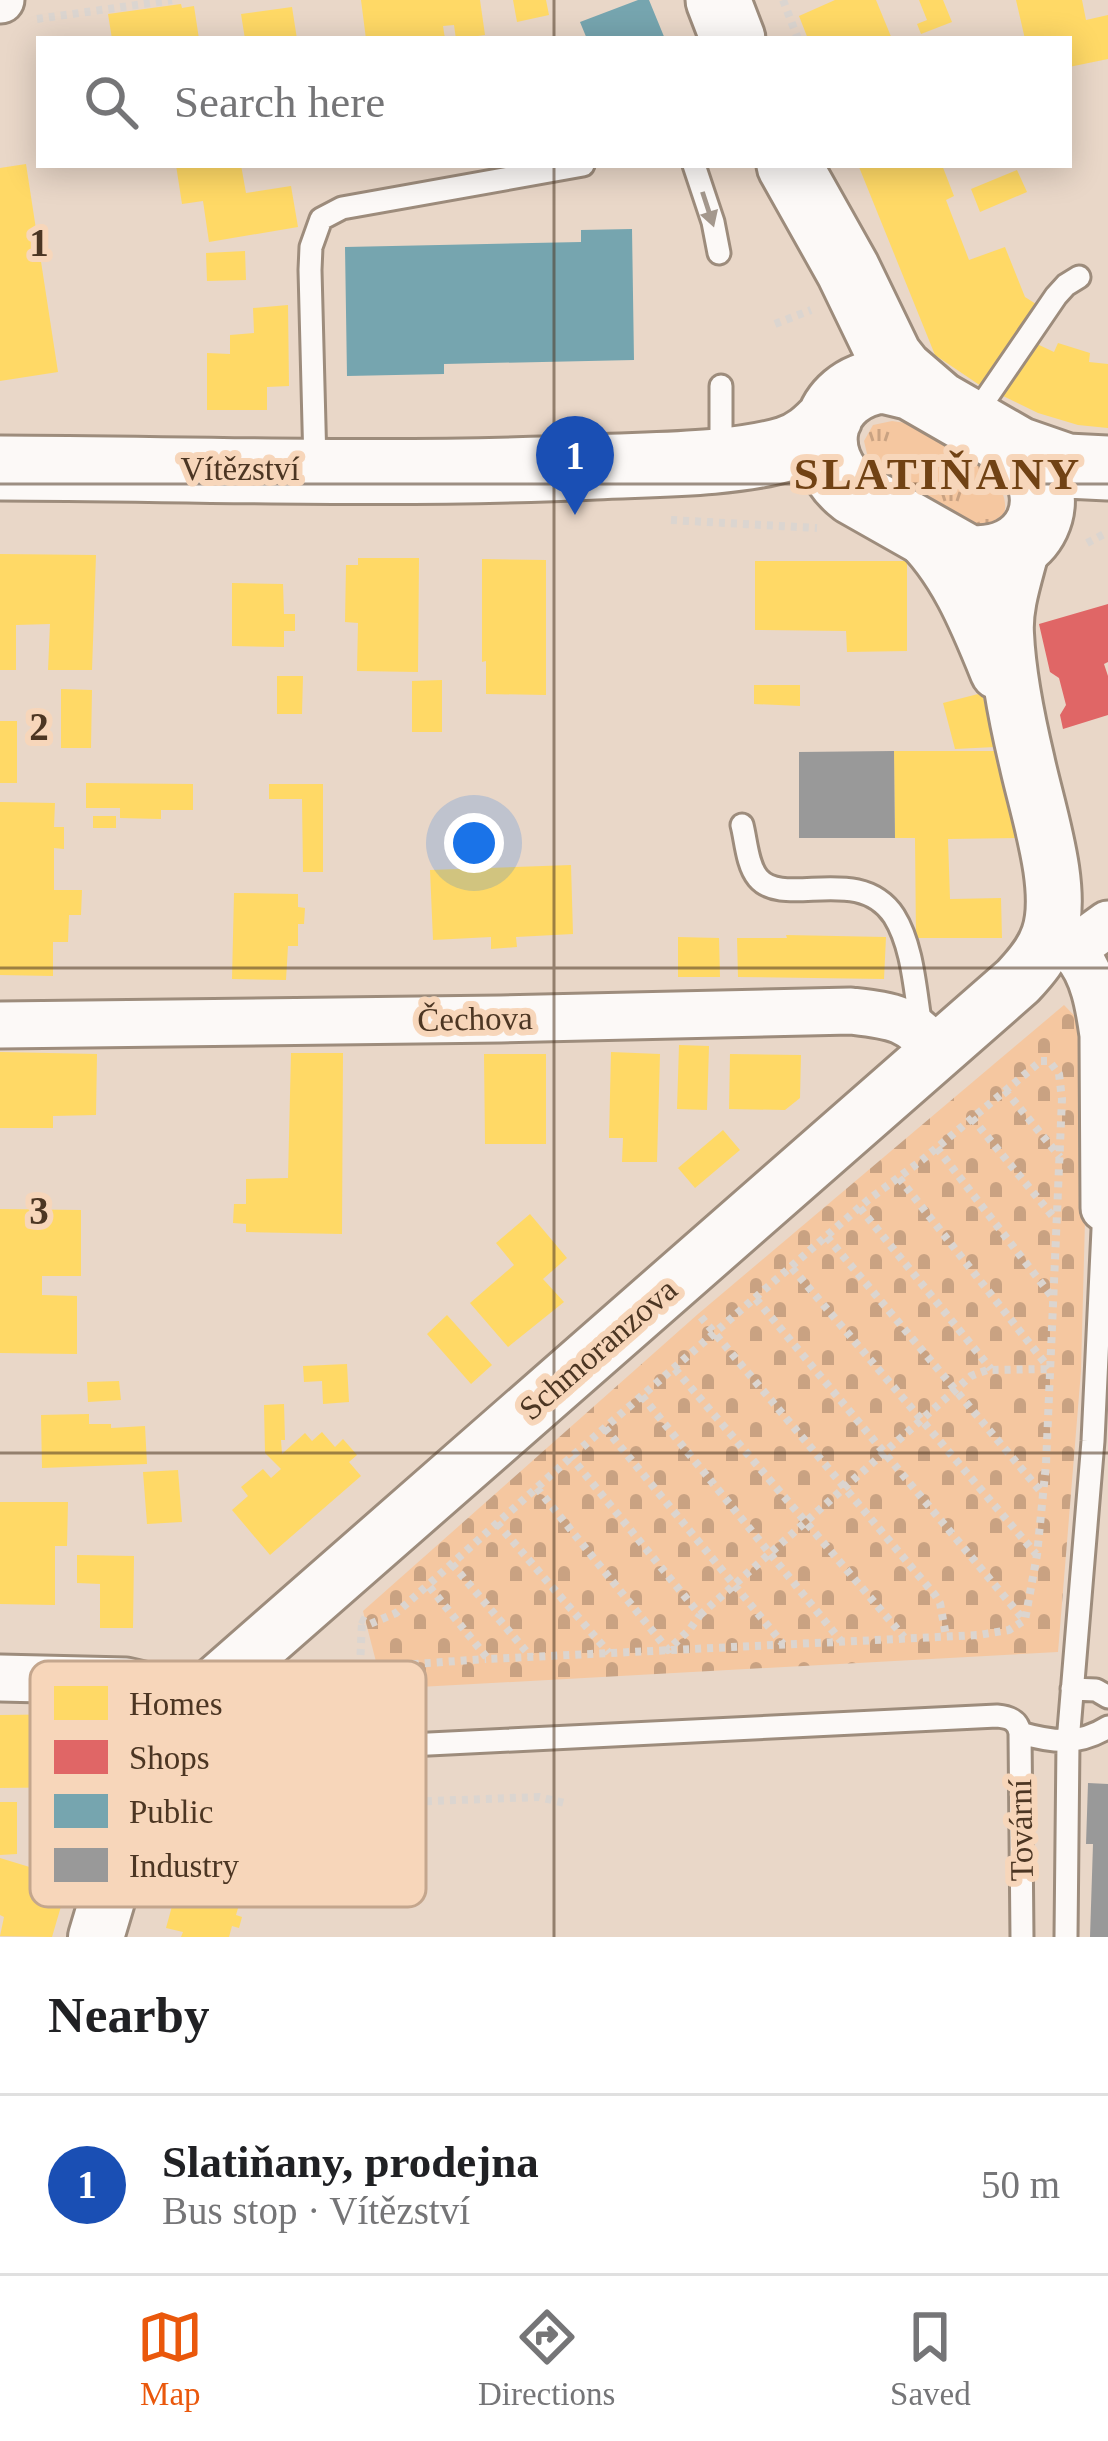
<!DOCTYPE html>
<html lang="en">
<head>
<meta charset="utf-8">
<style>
	body { margin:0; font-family:Georgia,serif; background:#f2f2f2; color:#202124 }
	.you { position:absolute; left:474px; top:843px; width:42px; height:42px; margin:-30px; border:9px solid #fff; border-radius:50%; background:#1a73e8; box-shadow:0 0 0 18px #1a73e833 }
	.badge { display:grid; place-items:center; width:78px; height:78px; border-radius:50%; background:#ea580c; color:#fff; font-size:39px; font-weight:700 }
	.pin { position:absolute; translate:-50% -99px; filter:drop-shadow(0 3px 6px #0008) }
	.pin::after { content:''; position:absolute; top:63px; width:42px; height:36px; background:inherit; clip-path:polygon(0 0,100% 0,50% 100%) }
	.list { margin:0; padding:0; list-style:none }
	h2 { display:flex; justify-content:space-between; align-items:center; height:156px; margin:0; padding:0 48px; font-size:51px }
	h2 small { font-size:39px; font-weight:400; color:#757577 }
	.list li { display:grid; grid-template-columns:78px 1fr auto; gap:36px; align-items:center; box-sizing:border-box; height:180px; padding:0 48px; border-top:3px solid #e0e0e0 }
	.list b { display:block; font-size:45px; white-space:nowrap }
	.list p { margin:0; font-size:39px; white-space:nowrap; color:#757577 }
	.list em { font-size:39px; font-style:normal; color:#757577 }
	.icon { flex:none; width:66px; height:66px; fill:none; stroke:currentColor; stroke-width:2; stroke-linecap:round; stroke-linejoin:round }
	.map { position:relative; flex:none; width:1108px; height:1937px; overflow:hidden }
	.search { position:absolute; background:#fff; box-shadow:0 6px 30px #0003; left:36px; right:36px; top:36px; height:132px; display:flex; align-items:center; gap:30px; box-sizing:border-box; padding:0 42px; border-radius:0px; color:#757577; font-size:45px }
	.sheet { height:336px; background:#fff }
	nav { display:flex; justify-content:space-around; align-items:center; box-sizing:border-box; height:168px; border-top:3px solid #e0e0e0; background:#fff; font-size:33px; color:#757577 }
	nav a { display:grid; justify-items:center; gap:6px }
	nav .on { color:#ea580c }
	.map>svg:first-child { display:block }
	.grass { fill:url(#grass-tufts) }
	.cemetery { fill:url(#cemetery-stones) }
	.homes { fill:#ffd966 }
	.shops { fill:#e06666 }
	.public { fill:#76a5af }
	.industry { fill:#999 }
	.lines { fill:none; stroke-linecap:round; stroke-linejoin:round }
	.service-casing { stroke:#9d8c7c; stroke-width:27 }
	.minor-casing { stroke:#9d8c7c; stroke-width:51 }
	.tertiary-casing { stroke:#9d8c7c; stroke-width:60 }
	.secondary-casing { stroke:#9d8c7c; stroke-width:69 }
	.path { stroke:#dbd5d0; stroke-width:8; stroke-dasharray:6 6; stroke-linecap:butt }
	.service { stroke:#fcf9f7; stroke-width:21 }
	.minor { stroke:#fcf9f7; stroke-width:45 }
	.tertiary { stroke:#fcf9f7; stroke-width:54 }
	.secondary { stroke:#fcf9f7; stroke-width:63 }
	.oneway { fill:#a4988d }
	.grid { fill:none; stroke:#4c3623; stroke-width:3; stroke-opacity:0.55 }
	.labels { text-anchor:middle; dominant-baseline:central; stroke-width:12; stroke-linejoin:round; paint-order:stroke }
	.street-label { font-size:33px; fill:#4c3623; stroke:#f7d6ba }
	.district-label { font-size:45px; font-weight:bold; letter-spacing:3px; fill:#714214; stroke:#f7d6ba }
	.key { fill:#f7d6ba; stroke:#c4a68d; stroke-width:3 }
	.key-label { font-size:33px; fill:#4c3623 }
	.grid-label { font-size:39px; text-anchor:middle; font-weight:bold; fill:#4c3623; stroke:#f7d6ba; stroke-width:12; stroke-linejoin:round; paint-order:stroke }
</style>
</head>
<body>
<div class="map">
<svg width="1108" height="1937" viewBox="0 0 1108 1937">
	<defs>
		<pattern id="grass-tufts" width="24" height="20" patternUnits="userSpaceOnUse" patternTransform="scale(3)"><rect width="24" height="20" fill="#f5c7a0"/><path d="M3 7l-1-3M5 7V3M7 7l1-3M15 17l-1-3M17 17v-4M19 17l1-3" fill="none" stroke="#c9a282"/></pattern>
		<pattern id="cemetery-stones" width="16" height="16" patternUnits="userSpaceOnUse" patternTransform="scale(3)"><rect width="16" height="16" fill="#f5c7a0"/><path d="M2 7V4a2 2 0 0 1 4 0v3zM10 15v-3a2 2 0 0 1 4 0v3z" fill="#c9a282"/></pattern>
	</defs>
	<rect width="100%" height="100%" fill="#e9d7c8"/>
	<path class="grass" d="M892,421L906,423C936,441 1016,472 1004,514L989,524H969L884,473L867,454L864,441L873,425Z"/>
	<path class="cemetery" d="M1064,1005L1090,1032L1081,1371L1058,1652L383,1689L363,1611L698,1314Z"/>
	<path class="homes" d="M361,0H480L485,35L456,39L454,25L443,26L445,39H366Z
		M513,0H546L549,15L517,22Z
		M835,0H876L892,39H808L799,16Z
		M919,0H943L952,22L921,34L917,24L927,20Z
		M1016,0H1082L1086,20L1108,15V59L1069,67V39H1025Z
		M181,4L182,8L194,6L199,39H112L108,14Z
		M292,7L297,39H245L241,14Z
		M26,164L58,372L0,381V168Z
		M176,165H241L246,193L291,186L298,227L209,242L203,201L182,204Z
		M864,165H942L954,196L946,200L969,260L1005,247L1025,297L1036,304L981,386L935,355L859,167Z
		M1017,170L1027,192L980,212L971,189Z
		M245,251L246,280L207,281L206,253Z
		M288,305L289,386L267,387V410H207V353L230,354V335L254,333L253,308Z
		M1058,343L1090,353L1089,362L1108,364V428L1078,425L1038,413L1001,395L1037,344L1054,352Z
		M0,554L96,555L92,670H48L50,624L16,625V670H0Z
		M358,558H419L418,672L357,671L358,623L345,622L346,565H358Z
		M482,559L546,560V695L486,694V661L482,662Z
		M755,561H907V651L847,652L846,631L755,630Z
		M232,583L283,584L284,614H295V631H284V647L232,646Z
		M277,676H303L302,714H277Z
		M442,680V732H412V681Z
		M754,685H800V706L754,704Z
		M61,689L92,690L91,748H61Z
		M982,693L995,747L955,749L943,703Z
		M0,721H17V783H0Z
		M894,751H997L1018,838L948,839L950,899L1001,898L1002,938H916L915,838H895Z
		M86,783L193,784V810H161V819L120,818V808H86Z
		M269,784H323V872H303L302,799H269Z
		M0,802L55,803L54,827H64V849L54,848V890H82L81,915H69L68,942H53V976L0,975Z
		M93,816H116V828H93Z
		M571,865L573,934L516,937L517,947L491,949V937L433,940L430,870Z
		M234,893L298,894V907L305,908L304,924H298V946H288L286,980L232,979Z
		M786,935L886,937L884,979L738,977L737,938H787Z
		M678,937L719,938L720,977H678Z
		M679,1045L709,1046L707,1110L677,1109Z
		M0,1052L97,1054L96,1115L53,1116V1128H0Z
		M611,1052L660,1054L657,1162H622L623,1138H609Z
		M291,1053H343L342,1234L246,1232V1224L233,1223L234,1204H246V1179L288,1178Z
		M484,1054H546V1144H485Z
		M730,1054L801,1055L800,1098L785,1110L729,1109Z
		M723,1130L740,1150L695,1188L678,1168Z
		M0,1209L81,1210V1276H42V1295L77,1296V1354L0,1353Z
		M530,1214L567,1258L543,1279L564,1302L508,1347L470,1303L514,1265L496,1243Z
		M447,1315L492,1365L471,1384L427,1334Z
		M347,1364L349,1402L323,1404L322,1381L304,1382L303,1366Z
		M119,1381L121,1400L88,1402L87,1382Z
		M284,1404L285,1440H281L282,1454L305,1433L312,1441L322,1432L335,1447L343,1439L357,1455L349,1462L361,1476L270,1555L232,1510L248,1496L241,1487L263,1469L271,1478L281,1469L265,1453L264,1405Z
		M89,1414V1424H111V1428L145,1426L147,1464L42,1468L41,1415Z
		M178,1470L182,1522L147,1524L143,1472Z
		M0,1502H68L67,1546H55V1605L0,1604Z
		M77,1555L134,1556L133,1628H100V1584L77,1583Z
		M82,1714L83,1787L0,1788V1715Z
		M0,1802H17V1854L0,1855Z
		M0,1858L69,1879L52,1937L0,1936L4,1917L0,1915Z
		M203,1863L230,1871L228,1879L245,1884L236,1915L242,1917L239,1928L232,1926L229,1937H181L183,1932L166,1928L183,1866L200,1871Z"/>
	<path class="shops" d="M1108,604V662L1104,664L1108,676V715L1063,729L1060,715L1066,705L1059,678L1050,672L1039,624Z"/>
	<path class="public" d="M638,0H649L665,39H587L580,22Z
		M632,229L634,360L444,364V374L347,376L345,247L581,242V230Z"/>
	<path class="industry" d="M894,751L895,838H799V752Z
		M1088,1783L1108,1784V1937H1090L1093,1844H1086Z"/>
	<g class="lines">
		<g class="service-casing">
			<path id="service" d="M694,165L713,222L719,253
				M721,386V456
				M974,416L1056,296L1066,285L1079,277
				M315,464L310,270L311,247L321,219L342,208L583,165
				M742,825C746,840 747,865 758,878C784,909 859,863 894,916C914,948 915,995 922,1032
				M1072,1689L1096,1690L1108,1697
				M206,1701L295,1728L409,1745L997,1716C1009,1717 1018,1720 1020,1733L1022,1937
				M1020,1733C1052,1742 1078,1746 1108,1727
				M1066,1937L1068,1742L1093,1441L1104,1208"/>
		</g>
		<g class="minor-casing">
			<path id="minor" d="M0,0H1
				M1049,937C1057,942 1067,946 1074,952C1094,973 1099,1007 1103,1035L1104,1208
				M1072,950L1108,924
				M0,1025L501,1019L851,1011C893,1016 909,1017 937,1051
				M0,1678L126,1681L200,1698"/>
		</g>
		<g class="tertiary-casing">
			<path id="tertiary" d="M913,527C955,565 977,620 998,672
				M96,1937L144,1777L166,1735L200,1698L1018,981C1031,967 1043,953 1049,935C1065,889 1037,809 1027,762C1017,720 1008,677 1006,634C1004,604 1016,573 1023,543"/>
		</g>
		<g class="secondary-casing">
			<path id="secondary" d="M718,0L733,39
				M789,165L848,270L890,357L901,371L937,402
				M883,381L912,388L1018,449C1068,497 1036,565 967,557L854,493C805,456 821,388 883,381Z
				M1018,449L1067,466L1108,468
				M0,468C198,469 397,476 595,467C654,464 731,465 786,449C805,443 817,432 830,418"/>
		</g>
		<path class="path" d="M783,0L798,39
			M37,19L172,0
			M775,324L811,310
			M671,520L817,528
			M1087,543L1108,532
			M1041,1061H1049L1059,1074L1062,1099L1046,1464L1037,1555L1025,1620L1009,1630L979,1635L488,1659L428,1585L571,1457L868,1200L922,1160Z
			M1005,1090L1060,1157
			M972,1118L1055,1219
			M937,1148L1053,1298
			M899,1178L1049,1368
			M860,1208L991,1369
			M827,1237L1042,1493
			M792,1268L1036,1554
			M756,1299L1024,1620
			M701,1317L935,1595L940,1603L946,1636
			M675,1369L904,1637
			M642,1396L841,1641
			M605,1428L783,1644
			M537,1488L668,1650L690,1629L700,1615L571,1457
			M497,1523L609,1653
			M452,1564L531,1657
			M700,1615L971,1376L987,1370L1050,1369
			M360,1619L370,1624L396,1613L428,1585
			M360,1667L362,1621
			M329,1670L486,1659
			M200,1773L405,1802L539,1797L569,1804"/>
		<use href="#service" class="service"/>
		<use href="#minor" class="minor"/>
		<use href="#tertiary" class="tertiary"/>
		<use href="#secondary" class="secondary"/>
	</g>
	<defs><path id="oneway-solid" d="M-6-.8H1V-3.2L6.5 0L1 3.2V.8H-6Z" transform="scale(3)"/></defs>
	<use class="oneway" href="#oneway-solid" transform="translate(708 209) rotate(72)"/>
	<path class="grid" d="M554,0V39M554,165V1937M0,484H1108M0,968H1108M0,1453H1108"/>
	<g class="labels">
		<g class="street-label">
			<text x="240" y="469">Vítězství</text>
			<text transform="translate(475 1019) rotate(-1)">Čechova</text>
			<text transform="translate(598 1349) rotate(-41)">Schmoranzova</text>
			<text transform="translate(1021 1830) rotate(-91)">Tovární</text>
		</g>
		<g class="district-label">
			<text x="938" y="474">SLATIŇANY</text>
		</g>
	</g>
	<rect x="30" y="1661" width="396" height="246" rx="18" class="key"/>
	<rect x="54" y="1686" width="54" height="34" fill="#ffd966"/>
	<rect x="54" y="1740" width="54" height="34" fill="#e06666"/>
	<rect x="54" y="1794" width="54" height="34" fill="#76a5af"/>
	<rect x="54" y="1848" width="54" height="34" fill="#999"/>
	<g class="key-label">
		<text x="129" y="1715">Homes</text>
		<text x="129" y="1769">Shops</text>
		<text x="129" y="1823">Public</text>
		<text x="129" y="1877">Industry</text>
	</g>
	<g class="grid-label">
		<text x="39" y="256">1</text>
		<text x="39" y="740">2</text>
		<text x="39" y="1224">3</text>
	</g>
</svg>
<div class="you"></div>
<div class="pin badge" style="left:575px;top:515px;background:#1a4fb4">1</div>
<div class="search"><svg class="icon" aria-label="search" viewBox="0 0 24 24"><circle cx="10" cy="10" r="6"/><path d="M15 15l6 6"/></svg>Search here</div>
</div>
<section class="sheet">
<h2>Nearby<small></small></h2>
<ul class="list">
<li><span class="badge" style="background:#1a4fb4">1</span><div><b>Slatiňany, prodejna</b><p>Bus stop · Vítězství</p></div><em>50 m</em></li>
</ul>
</section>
<nav>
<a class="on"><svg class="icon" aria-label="map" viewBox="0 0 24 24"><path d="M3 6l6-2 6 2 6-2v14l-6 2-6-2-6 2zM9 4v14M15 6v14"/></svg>Map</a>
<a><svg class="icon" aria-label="directions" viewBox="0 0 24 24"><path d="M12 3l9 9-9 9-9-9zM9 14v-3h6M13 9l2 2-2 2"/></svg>Directions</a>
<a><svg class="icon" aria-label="saved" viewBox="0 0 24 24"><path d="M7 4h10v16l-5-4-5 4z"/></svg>Saved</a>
</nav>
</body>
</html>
